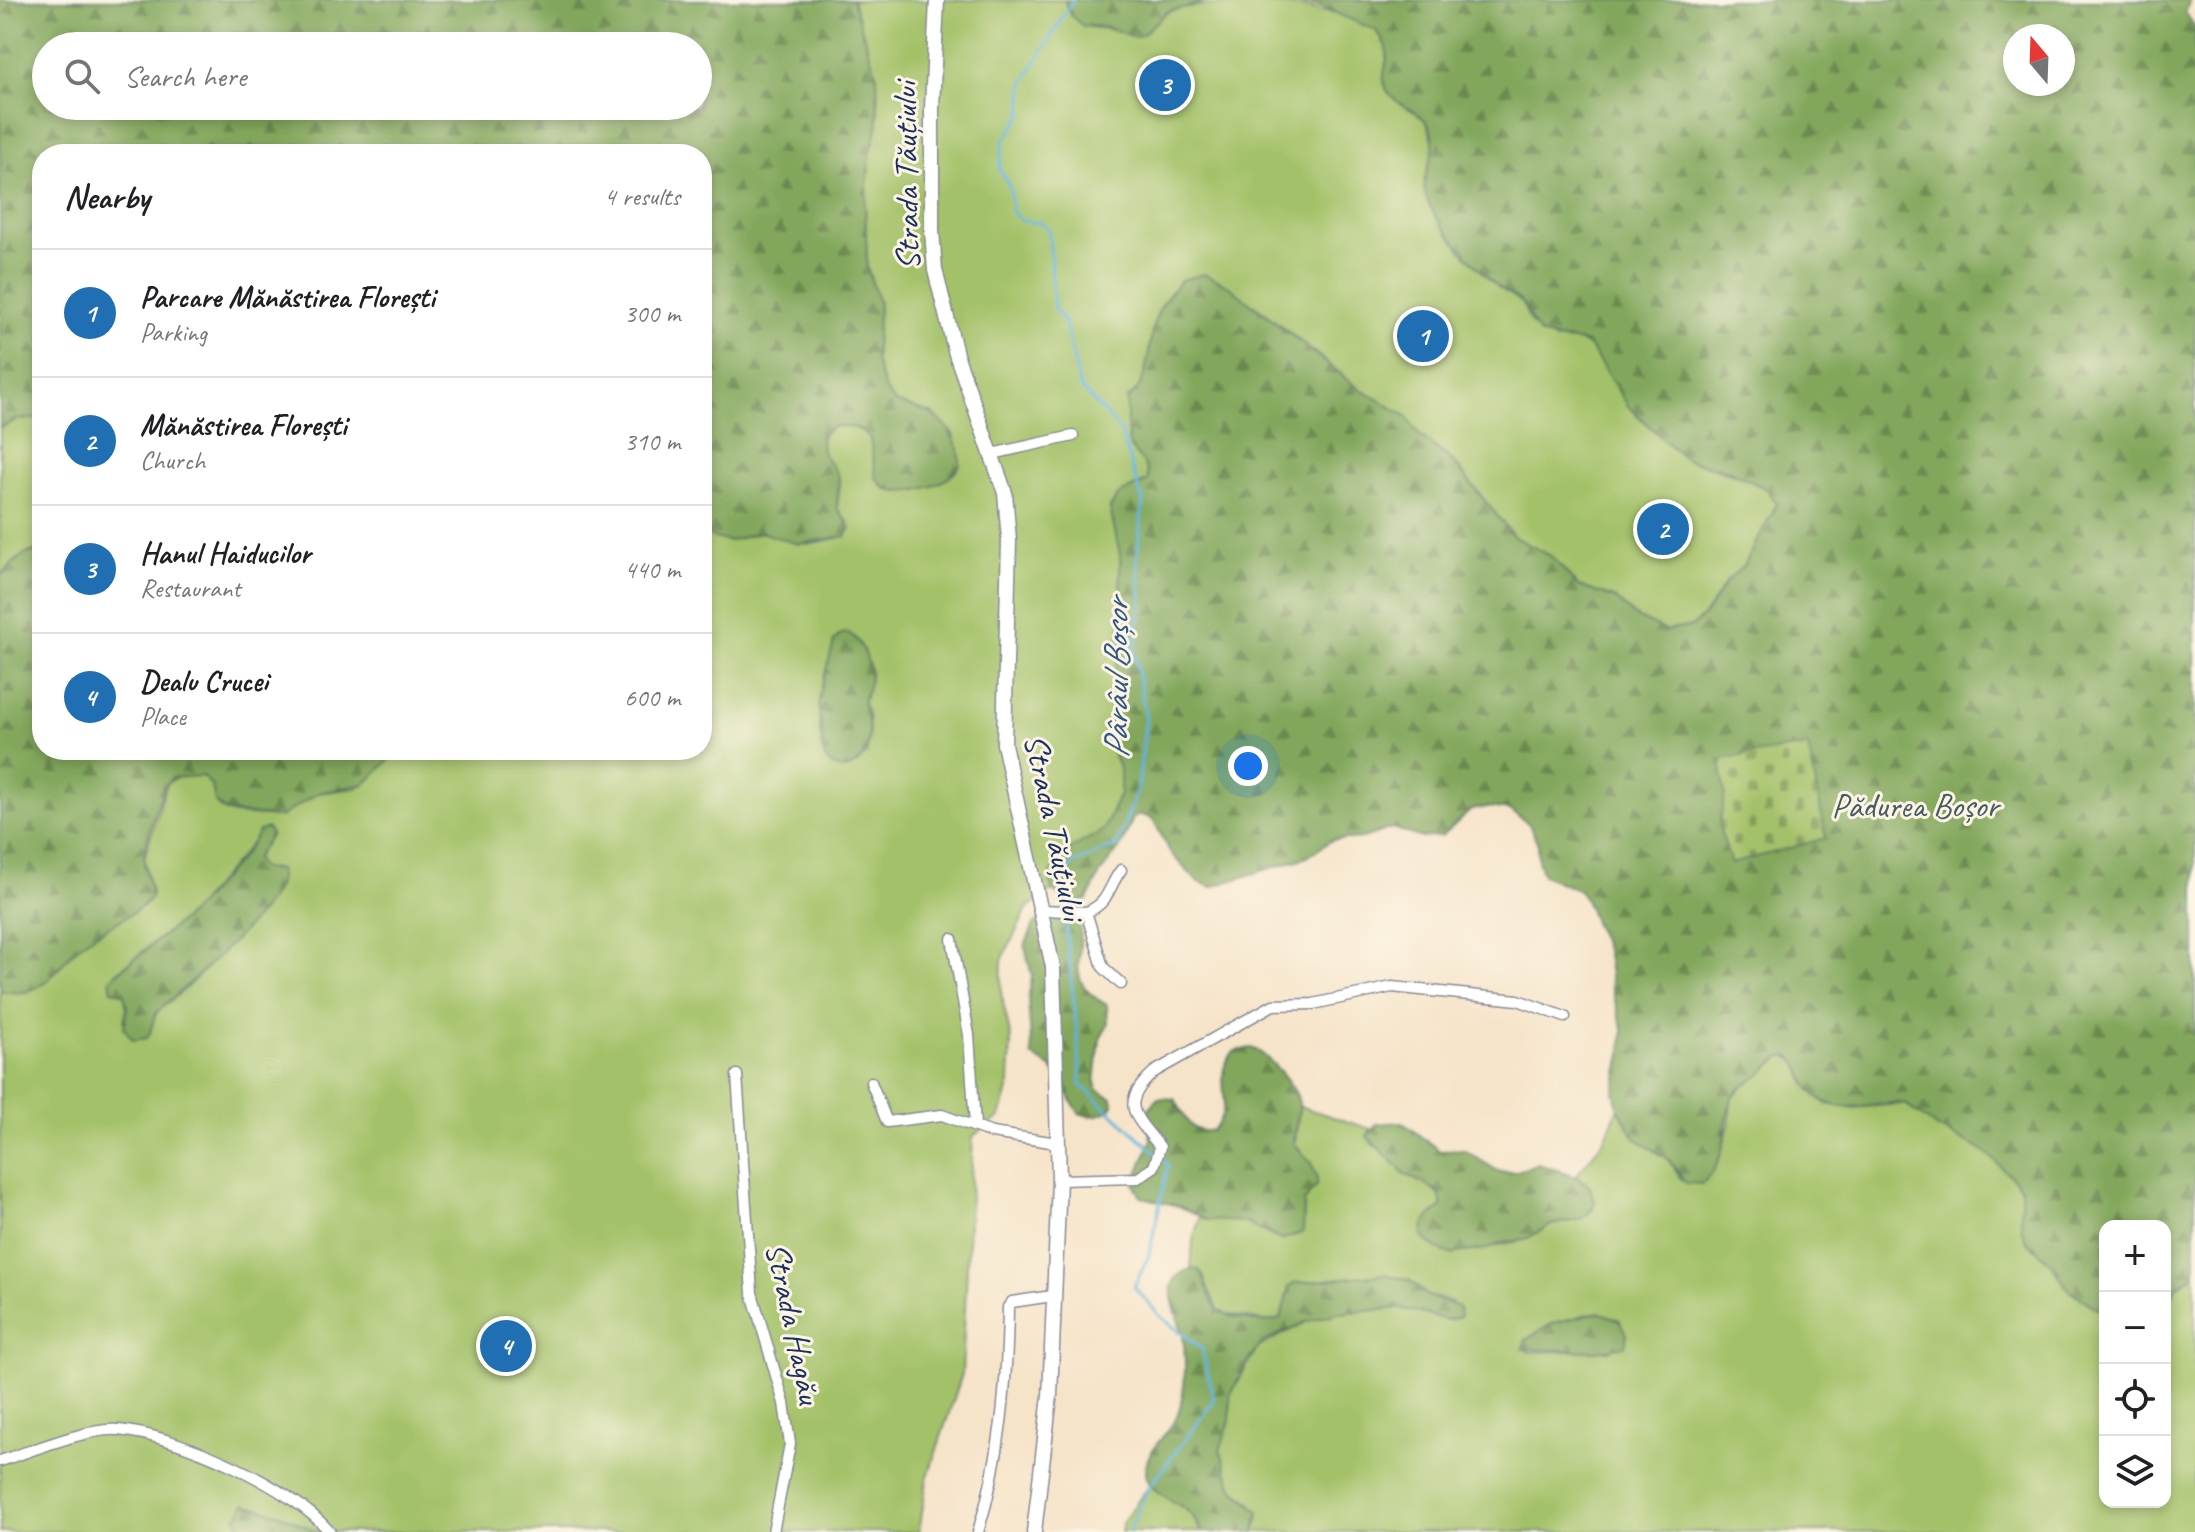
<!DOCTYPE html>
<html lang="en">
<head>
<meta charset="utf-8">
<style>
	body { margin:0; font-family:Caveat,sans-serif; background:#f6f6f6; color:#202124 }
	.controls { position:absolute; right:24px; bottom:24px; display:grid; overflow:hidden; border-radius:16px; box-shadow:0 4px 12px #0003 }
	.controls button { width:72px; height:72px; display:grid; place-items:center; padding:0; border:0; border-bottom:2px solid #e0e0e0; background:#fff; color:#202124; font:40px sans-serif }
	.compass { position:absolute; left:2003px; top:24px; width:72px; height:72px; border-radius:50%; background:#fff; box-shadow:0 4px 12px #0003; rotate:341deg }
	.you { position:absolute; left:1248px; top:766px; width:28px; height:28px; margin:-20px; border:6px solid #fff; border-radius:50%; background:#1a73e8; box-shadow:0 0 0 12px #1a73e833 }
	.badge { display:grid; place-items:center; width:52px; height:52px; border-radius:50%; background:#1f6fb2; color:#fff; font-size:26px; font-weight:700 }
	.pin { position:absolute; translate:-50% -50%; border:4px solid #fff; box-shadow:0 2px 8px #0006 }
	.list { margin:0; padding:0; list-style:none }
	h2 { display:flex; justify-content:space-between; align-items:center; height:104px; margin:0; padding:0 32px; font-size:34px }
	h2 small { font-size:26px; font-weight:400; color:#757577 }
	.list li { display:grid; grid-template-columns:52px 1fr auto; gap:24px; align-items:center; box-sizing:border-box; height:128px; padding:0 32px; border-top:2px solid #e0e0e0 }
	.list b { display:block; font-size:30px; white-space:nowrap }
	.list p { margin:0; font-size:26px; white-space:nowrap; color:#757577 }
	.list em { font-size:26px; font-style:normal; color:#757577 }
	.icon { flex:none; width:44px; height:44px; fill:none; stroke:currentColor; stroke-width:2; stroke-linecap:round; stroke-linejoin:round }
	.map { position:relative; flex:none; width:2195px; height:1532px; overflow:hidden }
	.search { position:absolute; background:#fff; box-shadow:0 4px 12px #0003; left:32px; top:32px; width:680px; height:88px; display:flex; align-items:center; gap:20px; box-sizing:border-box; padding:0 28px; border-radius:44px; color:#757577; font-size:30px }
	.panel { position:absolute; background:#fff; box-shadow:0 4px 12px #0003; left:32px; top:144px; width:680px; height:616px; border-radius:32px }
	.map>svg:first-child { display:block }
	.green { fill:#a3c168; stroke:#5f7863; stroke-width:2; fill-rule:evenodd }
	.forest { fill:url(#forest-firs); stroke:#4e6b5d; stroke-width:2; fill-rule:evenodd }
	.cemetery { fill:url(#cemetery-stones); stroke:#5f7863; stroke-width:2 }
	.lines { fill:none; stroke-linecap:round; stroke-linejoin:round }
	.stream { stroke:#60b4dc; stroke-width:3 }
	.street-casing { stroke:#888a94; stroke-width:13 }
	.secondary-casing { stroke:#888a94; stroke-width:17 }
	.street { stroke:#fff; stroke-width:10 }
	.secondary { stroke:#fff; stroke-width:14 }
	.labels { text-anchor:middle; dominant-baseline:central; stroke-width:6; stroke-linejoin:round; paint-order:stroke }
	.street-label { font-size:34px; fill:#1b2f5e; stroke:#fcf5e5 }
	.park-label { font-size:34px; fill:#445b61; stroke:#fcf5e5 }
	.water-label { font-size:36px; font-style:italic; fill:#305784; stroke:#fcf5e5 }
</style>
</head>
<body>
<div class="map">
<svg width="2195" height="1532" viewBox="0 0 2195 1532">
	<defs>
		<pattern id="forest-firs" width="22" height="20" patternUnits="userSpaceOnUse" patternTransform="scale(2)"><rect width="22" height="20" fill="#82a75c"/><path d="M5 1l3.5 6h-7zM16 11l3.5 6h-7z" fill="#6a884f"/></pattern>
		<pattern id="cemetery-stones" width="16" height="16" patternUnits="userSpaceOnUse" patternTransform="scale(2)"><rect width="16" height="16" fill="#a3c168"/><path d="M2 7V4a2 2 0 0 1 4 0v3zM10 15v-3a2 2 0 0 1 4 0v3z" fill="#849d59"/></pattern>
	</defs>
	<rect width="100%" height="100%" fill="#fcf5e5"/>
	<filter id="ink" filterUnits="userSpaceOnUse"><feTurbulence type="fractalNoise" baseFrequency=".0125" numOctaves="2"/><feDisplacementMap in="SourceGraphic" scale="16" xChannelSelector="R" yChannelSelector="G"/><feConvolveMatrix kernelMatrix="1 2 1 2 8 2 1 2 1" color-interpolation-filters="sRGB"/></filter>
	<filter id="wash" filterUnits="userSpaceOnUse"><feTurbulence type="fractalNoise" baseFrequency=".006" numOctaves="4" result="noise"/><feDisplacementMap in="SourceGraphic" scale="32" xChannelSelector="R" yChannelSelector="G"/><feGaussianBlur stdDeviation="1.8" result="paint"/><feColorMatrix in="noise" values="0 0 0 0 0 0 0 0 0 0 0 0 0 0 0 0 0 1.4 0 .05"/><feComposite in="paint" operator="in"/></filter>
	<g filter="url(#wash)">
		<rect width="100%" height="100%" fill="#f6e4c9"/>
		<path class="green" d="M852,0H1065L1067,10L1090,27L1143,34C1151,25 1161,15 1171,10C1216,0 1338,0 1375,30C1382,36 1385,44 1388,51L1384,81L1403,105L1417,111L1427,123L1435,146L1426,176L1425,192L1430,207L1478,268L1522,303L1531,324L1556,340L1579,341L1593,348L1629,407L1686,459L1740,476L1767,489L1777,504L1745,564L1727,581L1705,615L1692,626L1666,631L1634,616L1616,599L1578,586L1551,556L1514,537L1453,461L1420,436L1406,416L1357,387L1259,308L1238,295L1181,280C1170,292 1159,307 1154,323C1147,347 1151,385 1127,399L1130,448L1146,465L1148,480L1119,495L1110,508L1120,554L1121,623L1108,741L1120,770V794L1104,830L1063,855L1050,883L1052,891L1028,907L1002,960L1001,993L1011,1039L1009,1086L1000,1117L973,1136L962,1374L927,1479L919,1532H0V991C46,997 57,961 87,939C106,926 129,917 146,904L151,897L144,858L167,783L180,776H203L212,786L219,808L234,814L280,817L318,793L357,788L387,762L394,750H702V531L738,539L760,532L807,544L838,538L849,523L837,508C837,499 841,490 839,482C834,462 811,451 826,430C843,422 857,426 871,438C877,453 871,469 879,482C893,505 941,483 956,471L960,457L953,434L931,413L895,402L885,390L875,360L879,304L867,267L865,203L870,156L878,124L877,77ZM841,634L868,688L863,703L869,717L867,754L848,768L833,765C806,725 827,684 834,641ZM268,839L255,859L261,868L274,869L279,885L257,917L183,991L157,1011L153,1020L124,1021L127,1008L124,993L118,991L116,973L192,912L250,845Z
			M42,418V548L23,555L0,575V428L16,420Z
			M1783,1056L1797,1060L1805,1083L1827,1104L1851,1108L1905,1104L1936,1127L1986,1152L2017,1181L2023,1195L2021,1227L2027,1242L2051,1262L2068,1289L2105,1314V1502H2165V1318L2176,1286L2195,1275V1532H1255L1259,1518L1251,1503L1233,1488L1220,1450L1231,1412L1230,1396L1257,1348L1308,1321L1339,1313L1400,1308L1448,1320L1452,1302L1428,1296L1409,1280L1385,1274L1295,1283L1289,1287L1283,1315L1274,1323L1220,1313L1199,1270L1191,1269L1193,1241L1200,1216L1238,1220L1281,1240L1303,1232L1304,1202L1316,1184L1317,1177L1311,1163L1295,1145L1299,1106L1371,1129L1367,1136C1373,1147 1382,1149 1391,1156C1396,1161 1397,1167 1402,1172C1416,1183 1444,1185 1442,1207L1430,1216L1450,1254L1524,1240L1551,1225L1581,1219L1593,1209L1589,1185L1576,1176L1606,1137L1618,1108L1635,1138L1668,1159L1681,1179L1718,1163L1729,1125L1731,1101L1744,1084ZM1590,1313L1611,1350L1528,1352L1526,1340L1546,1327Z
			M1150,1485L1190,1511L1201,1532H1121L1124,1520Z"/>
		<path class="forest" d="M0,0H852L877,77L878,124L870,156L865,203L867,267L879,304L875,360L885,390L895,402L931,413L948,428L959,449L960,465C946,487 912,495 887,489L876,478L870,438L858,428L834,426L821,436L822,452L839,476L837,508L851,528L846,536L798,544L760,532L729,541L714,538L702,531V154H42V418L16,420L0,428ZM46,46H698V106H46Z
			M1065,0H1214L1167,12L1143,34L1135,37L1106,27L1083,26L1071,16Z
			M1254,0H2190L2185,12L2195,27V1275L2176,1286L2165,1318V1226H2105V1314L2068,1289L2051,1263L2027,1242L2021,1227V1187L1986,1152L1936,1127L1905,1104C1874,1098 1840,1120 1813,1093C1802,1082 1804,1065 1790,1056C1774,1056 1771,1067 1759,1076C1752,1081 1744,1083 1738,1090C1718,1115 1735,1153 1702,1184L1686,1183L1668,1159L1635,1138L1618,1108L1614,1092L1622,1054L1623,1029L1612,991L1607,953L1584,897L1580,891L1543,875L1538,860V844L1529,824L1510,810L1487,807L1471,810L1442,836L1422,838L1392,828L1363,838L1332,840L1307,857L1211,887L1197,881L1171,854L1153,819L1139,814L1133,818L1121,846L1101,872L1087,900L1072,903L1052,891L1050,876L1058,862L1068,850L1104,830L1120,794V770L1108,741L1121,623L1120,554L1110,508L1119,495L1148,480C1149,462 1137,459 1130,446C1126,439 1127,408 1127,399C1151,385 1147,346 1154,323C1159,307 1170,292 1181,280L1204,274L1226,284L1357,387L1406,416L1420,436L1453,461L1514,537L1551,556L1578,586L1616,599L1634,616L1666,631L1692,626L1705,615L1727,581L1745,564L1777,504L1767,489L1732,472L1686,459L1668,444L1629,407L1587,343L1541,335C1531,326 1531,315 1523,304C1517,296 1506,294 1498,287C1478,270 1429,217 1425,192C1421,168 1441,153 1430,128C1420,107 1395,108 1386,88C1377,68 1399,60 1377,31L1320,6ZM2015,36H2063V84H2015Z
			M42,548V750H394L393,756L365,784L318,793L280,817L226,812L215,802L212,786L203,776L172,778C160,788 145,844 144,860C144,873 151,884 151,897C139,913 103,928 85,941C66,955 57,977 36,988C25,994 12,993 0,991V575L23,555Z
			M849,633C863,643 873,666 869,683C868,690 864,695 863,703C887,766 832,788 822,750C821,744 822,738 822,732C821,721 818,711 819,701C821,680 830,661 834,641L841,634Z
			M267,828L271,834L255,859L261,868L279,870C292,897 181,990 159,1010C151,1017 154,1029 147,1038L133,1040L124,1028L127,1008L124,994L112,990L110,979L192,912L246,852L259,831Z
			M1047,914L1076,916C1092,949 1056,978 1107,1005L1108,1025L1100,1039L1095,1083L1098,1090L1112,1098L1113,1105C1106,1116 1091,1118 1079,1113L1052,1068L1032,1056L1028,1000L1032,977L1025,946L1034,924Z
			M1251,1048C1266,1051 1300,1091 1299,1106C1299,1120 1292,1131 1295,1145L1311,1163L1317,1177V1184L1304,1202L1303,1232L1281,1240L1246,1222L1207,1220L1179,1206L1141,1197L1134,1184L1151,1141L1148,1110L1158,1098L1175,1099C1185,1116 1189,1136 1213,1130C1239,1099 1208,1076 1235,1051Z
			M1402,1122L1440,1151L1464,1150L1498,1171L1514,1172L1538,1164L1568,1173L1589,1185L1595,1201L1593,1209L1581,1219L1551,1225L1524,1240L1502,1242L1488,1249L1450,1254L1435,1248L1423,1237C1421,1222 1431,1216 1442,1207L1439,1192L1404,1173L1367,1136L1377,1124Z
			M1191,1269L1199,1270C1208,1281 1207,1295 1215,1306C1223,1319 1269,1326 1281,1318L1289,1287L1295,1283L1385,1274L1409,1280L1428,1296L1459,1307L1460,1317L1448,1320L1400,1308L1338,1313L1308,1321L1263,1342L1248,1361L1230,1396V1420L1220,1450L1233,1488L1259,1512L1255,1532H1201C1192,1498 1146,1500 1146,1471C1145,1450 1168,1435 1176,1418C1182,1405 1185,1383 1185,1369C1185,1357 1185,1343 1182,1332C1177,1311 1157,1279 1191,1269Z
			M1598,1312L1620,1320L1627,1334L1625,1346L1595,1351L1523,1349L1526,1340L1553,1323Z
			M245,1504L280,1514L318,1532H244L236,1518Z"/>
		<path class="cemetery" d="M1808,746L1826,838L1731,864L1719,826L1725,795L1720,759Z"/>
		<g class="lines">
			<path class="stream" d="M1064,907L1062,877L1073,864L1117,845L1138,788L1146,719L1134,650L1142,602L1137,558L1143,502L1120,430L1080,387L1065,323L1054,308L1049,231L1042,223L1021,221L1012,211L1010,187L999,169L1003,142L1022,115L1024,82L1073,0
				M1065,915C1069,972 1079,1028 1081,1085L1156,1153
				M1129,1532L1147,1490L1214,1401L1202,1349L1162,1318L1134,1287L1149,1255L1168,1165L1161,1158"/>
		</g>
	</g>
	<g filter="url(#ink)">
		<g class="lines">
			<g class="street-casing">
				<path id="street" d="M992,454L1073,436
					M1043,910L1086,912L1103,967L1121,984
					M1086,912C1109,904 1108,887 1121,870
					M952,939L969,1035L975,1126
					M737,1075L752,1293L784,1403L790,1444L773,1532
					M871,1082L887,1122L942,1115L992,1133L1057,1143
					M1059,1180L1138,1178L1154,1167L1160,1147C1135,1115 1118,1105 1154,1072L1273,1005L1313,1004L1392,987L1518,1000L1565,1017
					M0,1461C29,1452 89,1427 118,1430C178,1435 291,1486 330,1532
					M978,1532C1001,1458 1007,1384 1008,1307L1012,1302L1052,1296"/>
			</g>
			<g class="secondary-casing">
				<path id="secondary" d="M937,0L932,107V230L935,270L956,354L1005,493L1009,540L1004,744L1053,967L1059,1180L1050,1396L1034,1532"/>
			</g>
			<use href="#street" class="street"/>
			<use href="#secondary" class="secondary"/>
		</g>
	</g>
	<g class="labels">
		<g class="street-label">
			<text transform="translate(906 176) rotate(-91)">Strada Tăuțiului</text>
			<text transform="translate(1055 827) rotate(78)">Strada Tăuțiului</text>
			<text transform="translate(794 1323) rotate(78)">Strada Hagău</text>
		</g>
		<g class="park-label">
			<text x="1915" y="805">Pădurea Boșor</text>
		</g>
		<g class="water-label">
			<text transform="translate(1116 679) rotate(-90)">Pârâul Boșor</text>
		</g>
	</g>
</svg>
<div class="controls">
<button>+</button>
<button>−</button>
<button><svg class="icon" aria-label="locate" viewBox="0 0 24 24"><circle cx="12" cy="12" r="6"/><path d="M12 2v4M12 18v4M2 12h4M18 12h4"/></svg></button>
<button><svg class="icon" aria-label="layers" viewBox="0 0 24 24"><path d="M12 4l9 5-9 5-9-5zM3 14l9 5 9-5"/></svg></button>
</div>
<svg class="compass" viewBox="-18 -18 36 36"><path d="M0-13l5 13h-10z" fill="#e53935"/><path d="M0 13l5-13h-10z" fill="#757577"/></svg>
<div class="you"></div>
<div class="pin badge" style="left:1423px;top:336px">1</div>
<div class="pin badge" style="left:1663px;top:529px">2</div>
<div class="pin badge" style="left:1165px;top:85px">3</div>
<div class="pin badge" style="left:506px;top:1346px">4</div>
<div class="search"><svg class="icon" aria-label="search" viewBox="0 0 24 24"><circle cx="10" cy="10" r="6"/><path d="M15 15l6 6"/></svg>Search here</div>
<section class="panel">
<h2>Nearby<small>4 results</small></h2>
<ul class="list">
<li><span class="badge">1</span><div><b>Parcare Mănăstirea Florești</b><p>Parking</p></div><em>300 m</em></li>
<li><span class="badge">2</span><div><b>Mănăstirea Florești</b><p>Church</p></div><em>310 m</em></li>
<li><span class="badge">3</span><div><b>Hanul Haiducilor</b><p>Restaurant</p></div><em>440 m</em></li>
<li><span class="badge">4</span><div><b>Dealu Crucei</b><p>Place</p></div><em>600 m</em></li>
</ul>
</section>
</div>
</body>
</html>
